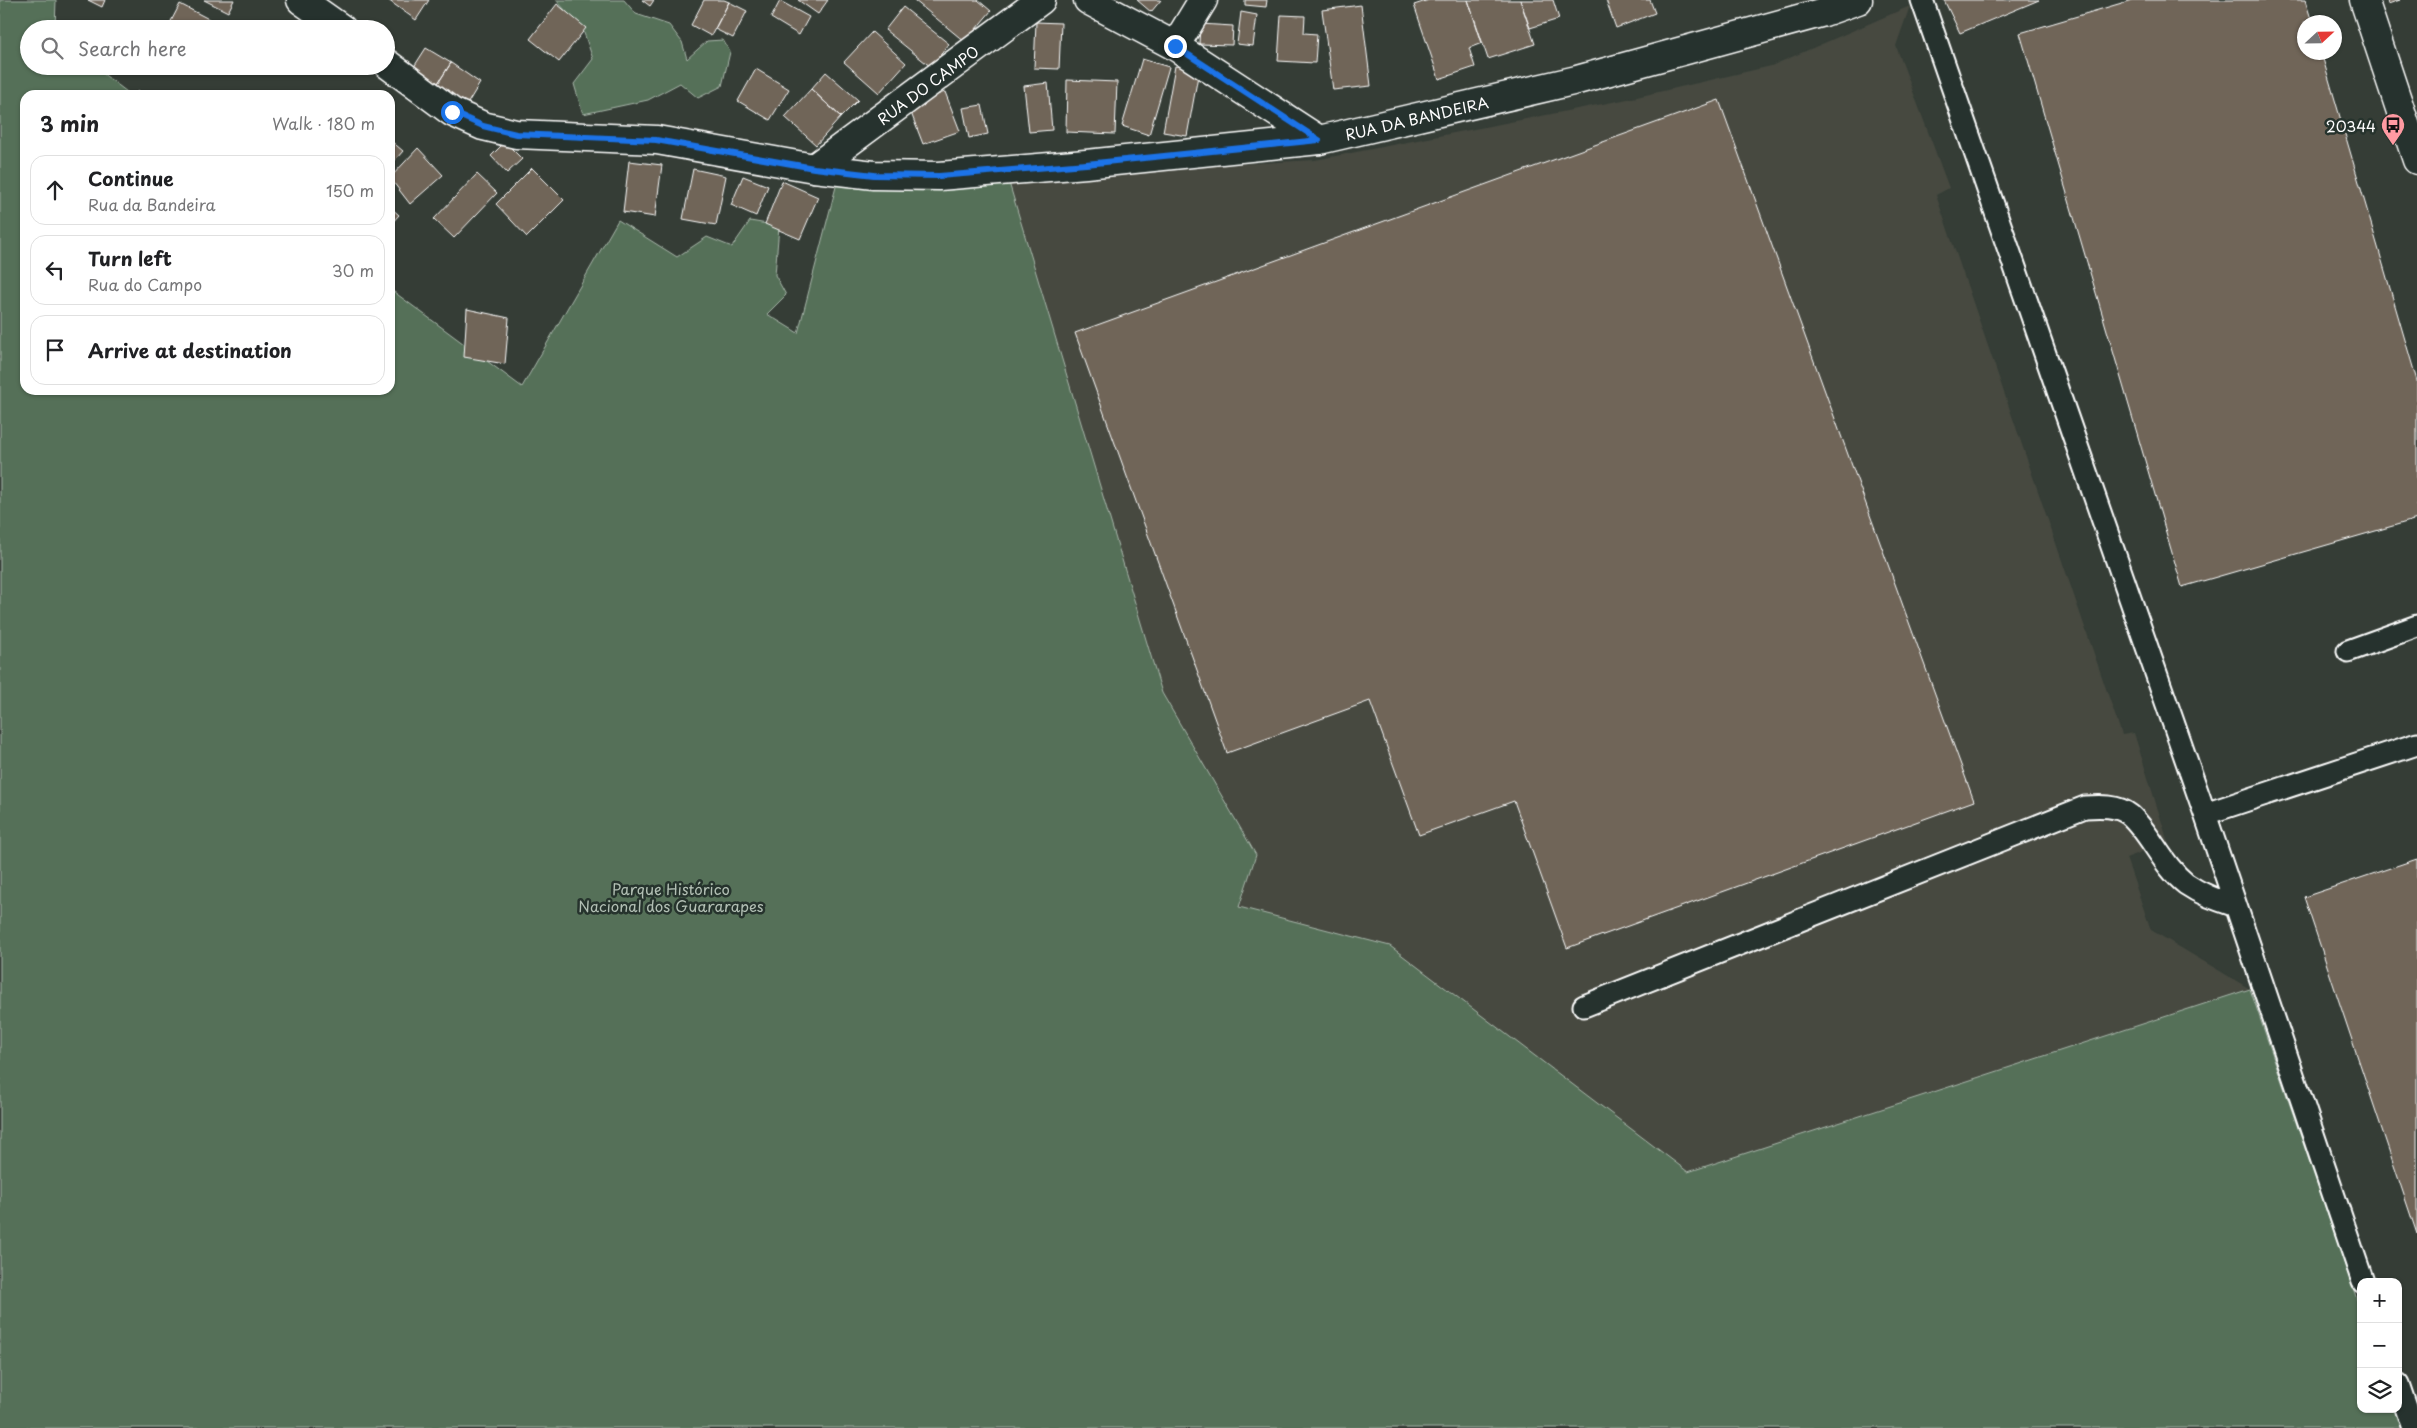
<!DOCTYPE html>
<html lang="en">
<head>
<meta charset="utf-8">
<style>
	body { margin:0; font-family:"Playpen Sans",sans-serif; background:#f6f6f6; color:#202124 }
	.controls { position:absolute; right:15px; bottom:15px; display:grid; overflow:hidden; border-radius:10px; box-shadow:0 1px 4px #0004 }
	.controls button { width:45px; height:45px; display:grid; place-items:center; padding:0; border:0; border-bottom:1px solid #e0e0e0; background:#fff; color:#202124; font:25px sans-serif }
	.compass { position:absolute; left:2297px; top:15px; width:45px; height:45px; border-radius:50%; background:#fff; box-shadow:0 1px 4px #0004; rotate:68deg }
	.stop { position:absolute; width:15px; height:15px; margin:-11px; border:4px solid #1a73e8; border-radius:50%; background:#fff }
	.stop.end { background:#1a73e8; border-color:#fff; box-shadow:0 1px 5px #0008 }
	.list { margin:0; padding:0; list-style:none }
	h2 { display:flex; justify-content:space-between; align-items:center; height:65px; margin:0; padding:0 20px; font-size:21px }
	h2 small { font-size:16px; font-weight:400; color:#757577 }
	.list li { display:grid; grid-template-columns:32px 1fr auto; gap:15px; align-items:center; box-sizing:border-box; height:70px; margin:0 10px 10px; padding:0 10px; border:1px solid #e0e0e0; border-radius:15px }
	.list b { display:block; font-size:19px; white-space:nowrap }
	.list p { margin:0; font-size:16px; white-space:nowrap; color:#757577 }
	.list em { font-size:16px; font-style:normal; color:#757577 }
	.icon { flex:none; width:28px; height:28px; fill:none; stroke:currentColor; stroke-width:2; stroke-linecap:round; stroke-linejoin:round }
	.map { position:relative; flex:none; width:2417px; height:1428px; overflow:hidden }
	.search { position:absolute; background:#fff; box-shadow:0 1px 4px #0004; left:20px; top:20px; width:375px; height:55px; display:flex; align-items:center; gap:12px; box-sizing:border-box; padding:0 18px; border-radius:28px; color:#757577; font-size:19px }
	.panel { position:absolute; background:#fff; box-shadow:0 1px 4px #0004; left:20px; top:90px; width:375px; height:305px; border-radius:15px }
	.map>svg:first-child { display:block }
	.built { fill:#464940 }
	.green { fill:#547058; stroke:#aab8ac }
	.building { fill:#6f6558; stroke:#fff }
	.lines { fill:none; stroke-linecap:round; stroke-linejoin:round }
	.service-casing { stroke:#fff; stroke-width:25 }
	.minor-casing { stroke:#fff; stroke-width:31 }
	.tertiary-casing { stroke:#fff; stroke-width:31 }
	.service { stroke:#26332d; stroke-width:21 }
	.minor { stroke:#26332d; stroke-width:28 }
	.tertiary { stroke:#26332d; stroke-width:28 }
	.route { stroke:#1a73e8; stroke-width:6 }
	.labels { text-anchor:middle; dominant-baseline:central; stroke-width:5; stroke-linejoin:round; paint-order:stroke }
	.street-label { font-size:15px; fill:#fff; stroke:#26332d }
	.poi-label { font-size:15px; fill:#fff; stroke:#26332d; text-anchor:end }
	.park-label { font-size:15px; fill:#b2bfb4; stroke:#26332d }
</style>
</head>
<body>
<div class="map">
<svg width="2417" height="1428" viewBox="0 0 2417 1428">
	<rect width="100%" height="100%" fill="#353d36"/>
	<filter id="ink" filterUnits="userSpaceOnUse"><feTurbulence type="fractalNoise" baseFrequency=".02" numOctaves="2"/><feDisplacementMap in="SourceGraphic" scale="10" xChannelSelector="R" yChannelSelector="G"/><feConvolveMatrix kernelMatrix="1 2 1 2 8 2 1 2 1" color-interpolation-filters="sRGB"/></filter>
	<g filter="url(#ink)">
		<path class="built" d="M1910,6L1896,46L1949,188L1936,195L2122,735L2134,733L2168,842L2126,858L2151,930L2250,989L1671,1204L1390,946L1239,907L1256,855L1162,693L1007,176L1315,160L1628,99L1771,66Z"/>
		<path class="green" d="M0,0H56L55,29H29V66H93L131,95H25V390H390V289L522,387L618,220L677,257L707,237L732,247L750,221L779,226L775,275L786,295L767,314L798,333L839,175L1007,176L1162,693L1256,855L1239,907L1390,946L1688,1172L2250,989L2361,1311V1409H2395L2401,1428H0Z
			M556,0H624L636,14L669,25L682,42L687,59L707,41L723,40L730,52L722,86L698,98L680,83L648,100L583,114L574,84L593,59L583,30Z"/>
		<path class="building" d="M88,0H105L102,7Z
			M204,0H234L228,12Z
			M388,0H429L416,20Z
			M642,0H654L650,6Z
			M704,0H724L729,2L711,36L691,25Z
			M798,0H828L818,14Z
			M914,0H978L991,11L965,42Z
			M1137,0H1161L1151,12Z
			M1245,0H1267L1266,7L1245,5Z
			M1429,0H1468L1482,43L1469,48L1475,67L1439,79L1414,5Z
			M1468,0H1520L1535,44L1488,59Z
			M1520,0H1553L1559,19L1530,28Z
			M1606,0H1650L1655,13L1616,28Z
			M1944,0H2039L1960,33Z
			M2132,0H2305L2312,22H2304V52H2321L2417,381V519L2182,587L2020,33Z
			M2387,0H2400L2388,4Z
			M780,1L809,17L799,35L771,18Z
			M729,2L747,11L733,38L715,29Z
			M180,4L224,27L223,29H167Z
			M557,4L586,28L559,62L530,39Z
			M1361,5L1371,86L1333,90L1322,10Z
			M903,7L949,44L931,67L885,30Z
			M1241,12L1257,15L1253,46L1237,44Z
			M1281,15L1305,16L1304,33L1317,34L1315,63L1278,61Z
			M1036,22L1061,23L1059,69L1034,68Z
			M1200,24L1233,26L1232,45L1199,44Z
			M872,32L906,63L879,93L844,62Z
			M426,48L451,63L433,91L408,76Z
			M1142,59L1169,67L1149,135L1122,126Z
			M451,63L480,83L463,111L433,91Z
			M1175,66L1199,70L1187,136L1163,132Z
			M756,69L789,89L770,120L738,101Z
			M826,72L858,100L841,117L811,89Z
			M1067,80L1117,82L1115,134L1066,132Z
			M1048,83L1052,130L1029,132L1024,86Z
			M811,89L841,117L816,145L785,117Z
			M138,91L147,95H134Z
			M945,92L960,131L923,144L908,105Z
			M1719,100L1974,801L1567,948L1514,801L1419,835L1370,701L1227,753L1075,333Z
			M982,105L988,134L969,138L963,108Z
			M390,140L403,151L390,166Z
			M505,142L522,159L507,173L491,156Z
			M418,148L443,175L410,204L390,178Z
			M629,161L662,165L655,217L623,212Z
			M532,168L564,200L527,237L496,204Z
			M693,169L726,176L716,225L683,219Z
			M477,174L497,193L454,238L434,219Z
			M743,176L768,186L756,216L731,205Z
			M782,181L818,197L800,239L765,224Z
			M390,207L399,215L390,225Z
			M467,309L509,318L505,364L464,357Z
			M2417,859V1234L2304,897Z"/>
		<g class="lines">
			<g class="service-casing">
				<path id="service" d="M1922,0L2205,814L2363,1282
					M2348,651L2417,626
					M2205,814L2417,744
					M1584,1006L2085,807C2099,806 2118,805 2130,815C2151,834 2162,865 2186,884C2202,895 2218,900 2236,906
					M2398,1384L2413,1428"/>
			</g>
			<g class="minor-casing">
				<g id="minor">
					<path d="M301,0L342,29"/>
					<path d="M1088,0L1175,46L1319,140"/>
					<path d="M1175,46L1203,0"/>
					<path id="s1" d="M386,63L452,112L483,126L516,134L657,140L814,168L874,175L939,176L1086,164L1319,140L1577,80L1824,12L1858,0"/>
					<path id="s2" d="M814,168L1041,0"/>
				</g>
			</g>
			<g class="tertiary-casing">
				<path id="tertiary" d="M2364,0L2417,160"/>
			</g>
			<use href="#service" class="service"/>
			<use href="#minor" class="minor"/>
			<use href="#tertiary" class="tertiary"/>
		</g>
	</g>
	<g class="lines" filter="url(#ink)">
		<path class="route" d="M452,112L483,126L516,134L656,140L814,168L874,175L939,176L1086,164L1319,140L1175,46"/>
	</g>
	<defs>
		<g id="bus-pin" transform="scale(1.25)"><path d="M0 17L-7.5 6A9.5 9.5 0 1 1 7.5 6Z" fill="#ff9aa2" stroke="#26332d"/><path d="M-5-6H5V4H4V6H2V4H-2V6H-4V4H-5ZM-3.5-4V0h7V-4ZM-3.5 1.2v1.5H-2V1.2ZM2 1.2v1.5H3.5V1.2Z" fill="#111"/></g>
	</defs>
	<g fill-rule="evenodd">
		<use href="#bus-pin" x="2393" y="125"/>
	</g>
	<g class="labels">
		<g class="street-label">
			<text stroke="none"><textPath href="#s2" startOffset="141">RUA DO CAMPO</textPath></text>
			<text stroke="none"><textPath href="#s1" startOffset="1058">RUA DA BANDEIRA</textPath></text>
		</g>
		<g class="poi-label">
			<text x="2376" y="125">20344</text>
		</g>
		<g class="park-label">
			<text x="671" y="888">Parque Histórico<tspan x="671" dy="17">Nacional dos Guararapes</tspan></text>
		</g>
	</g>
</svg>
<div class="controls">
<button>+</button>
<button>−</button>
<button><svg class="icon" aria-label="layers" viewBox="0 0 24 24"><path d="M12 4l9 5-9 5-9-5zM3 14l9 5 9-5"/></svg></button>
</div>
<svg class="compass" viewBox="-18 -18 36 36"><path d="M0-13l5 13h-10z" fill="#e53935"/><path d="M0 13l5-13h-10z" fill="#757577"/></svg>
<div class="stop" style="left:452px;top:112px"></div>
<div class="stop end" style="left:1175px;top:46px"></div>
<div class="search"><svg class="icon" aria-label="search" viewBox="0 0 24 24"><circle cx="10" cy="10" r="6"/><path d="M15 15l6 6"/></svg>Search here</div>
<section class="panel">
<h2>3 min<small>Walk · 180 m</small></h2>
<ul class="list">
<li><svg class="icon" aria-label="ahead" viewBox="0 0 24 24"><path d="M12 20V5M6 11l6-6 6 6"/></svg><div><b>Continue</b><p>Rua da Bandeira</p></div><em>150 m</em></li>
<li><svg class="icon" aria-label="left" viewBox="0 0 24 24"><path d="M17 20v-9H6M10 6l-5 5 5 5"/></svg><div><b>Turn left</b><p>Rua do Campo</p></div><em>30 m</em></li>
<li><svg class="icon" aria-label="arrive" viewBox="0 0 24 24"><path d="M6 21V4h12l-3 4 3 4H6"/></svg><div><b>Arrive at destination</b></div></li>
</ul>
</section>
</div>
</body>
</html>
